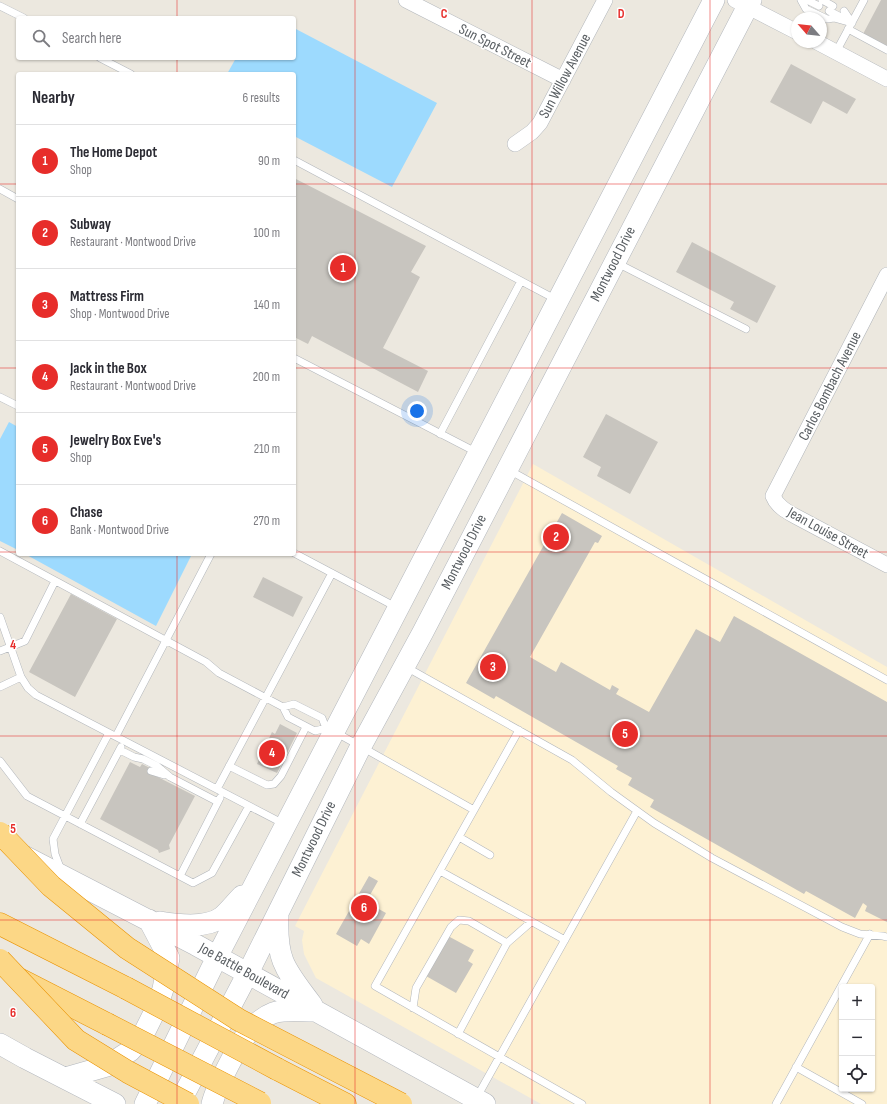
<!DOCTYPE html>
<html lang="en">
<head>
<meta charset="utf-8">
<style>
	body { margin:0; font-family:"Sofia Sans Condensed",sans-serif; background:#f2f2f3; color:#2b2b33 }
	.controls { position:absolute; right:12px; bottom:12px; display:grid; overflow:hidden; border-radius:4px; box-shadow:0 1px 3px #0004 }
	.controls button { width:36px; height:36px; display:grid; place-items:center; padding:0; border:0; border-bottom:1px solid #e1e1e2; background:#fff; color:#2b2b33; font:20px sans-serif }
	.compass { position:absolute; left:791px; top:12px; width:36px; height:36px; border-radius:50%; background:#fff; box-shadow:0 1px 3px #0004; rotate:298deg }
	.you { position:absolute; left:417px; top:411px; width:14px; height:14px; margin:-10px; border:3px solid #fff; border-radius:50%; background:#1a73e8; box-shadow:0 0 0 6px #1a73e833 }
	.badge { display:grid; place-items:center; width:26px; height:26px; border-radius:50%; background:#e72d2a; color:#fff; font-size:13px; font-weight:700 }
	.pin { position:absolute; translate:-50% -50%; border:2px solid #fff; box-shadow:0 1px 4px #0006 }
	.list { margin:0; padding:0; list-style:none }
	h2 { display:flex; justify-content:space-between; align-items:center; height:52px; margin:0; padding:0 16px; font-size:17px }
	h2 small { font-size:13px; font-weight:400; color:#7c7c81 }
	.list li { display:grid; grid-template-columns:26px 1fr auto; gap:12px; align-items:center; box-sizing:border-box; height:72px; padding:0 16px; border-top:1px solid #e1e1e2 }
	.list b { display:block; font-size:15px; white-space:nowrap }
	.list p { margin:0; font-size:13px; white-space:nowrap; color:#7c7c81 }
	.list em { font-size:13px; font-style:normal; color:#7c7c81 }
	.icon { flex:none; width:22px; height:22px; fill:none; stroke:currentColor; stroke-width:2; stroke-linecap:round; stroke-linejoin:round }
	.map { position:relative; flex:none; width:887px; height:1104px; overflow:hidden }
	.search { position:absolute; background:#fff; box-shadow:0 1px 3px #0004; left:16px; top:16px; width:280px; height:44px; display:flex; align-items:center; gap:10px; box-sizing:border-box; padding:0 14px; border-radius:4px; color:#7c7c81; font-size:15px }
	.panel { position:absolute; background:#fff; box-shadow:0 1px 3px #0004; left:16px; top:72px; width:280px; height:484px; border-radius:4px }
	.map>svg:first-child { display:block }
	.commercial { fill:#fdf1d3; fill-rule:evenodd }
	.water { fill:#9ddafe }
	.building { fill:#c8c5bf }
	.lines { fill:none; stroke-linecap:round; stroke-linejoin:round }
	.lane-casing { stroke:#b2b6bb; stroke-width:8 }
	.street-casing { stroke:#b2b6bb; stroke-width:16 }
	.secondary-casing { stroke:#b3b7bd; stroke-width:22 }
	.highway-casing { stroke:#e99302; stroke-width:23 }
	.lane { stroke:#fff; stroke-width:7 }
	.street { stroke:#fff; stroke-width:15 }
	.secondary { stroke:#fff; stroke-width:21 }
	.highway { stroke:#fcd786; stroke-width:22 }
	.highway-bridge-casing { stroke:#e99302; stroke-width:23; stroke-linecap:butt }
	.highway-bridge { stroke:#fcd786; stroke-width:22 }
	.grid { fill:none; stroke:#e72d2a; stroke-width:1; stroke-opacity:0.55 }
	.labels { text-anchor:middle; dominant-baseline:central; stroke-width:3; stroke-linejoin:round; paint-order:stroke }
	.street-label { font-size:15px; fill:#585d61; stroke:#fff }
	.grid-label { font-size:13px; text-anchor:middle; font-weight:bold; fill:#e72d2a; stroke:#fff; stroke-width:3; stroke-linejoin:round; paint-order:stroke }
</style>
</head>
<body>
<div class="map">
<svg width="887" height="1104" viewBox="0 0 887 1104">
	<rect width="100%" height="100%" fill="#ece8df"/>
	<path class="commercial" d="M533,464L887,667V1104H541L316,978L304,954L302,940L304,931L295,926ZM842,987H872V1089H842Z"/>
	<path class="water" d="M294,28L437,103L392,187L294,136V74H227L236,58H294Z
		M9,422L18,427V550L0,541V439Z
		M25,554H192L156,626Z"/>
	<path class="building" d="M881,0H887V47L863,34Z
		M791,64L856,99L847,114L823,101L811,124L770,102Z
		M294,178L426,246L411,272L420,277L383,348L428,371L418,392L312,336L308,344L294,337Z
		M692,242L776,286L757,323L730,309L734,302L676,272Z
		M606,414L658,442L630,494L597,476L601,467L583,457Z
		M562,513L602,536L598,543L595,542L530,657L556,672L561,662L610,690L612,685L619,689L616,694L649,712L696,629L720,642L734,616L887,702V922L865,911L867,906L863,903L855,918L806,891L804,894L650,807L654,800L628,785L632,778L616,769L618,766L496,696L494,699L466,683Z
		M263,577L303,597L293,617L253,597Z
		M71,594L117,619L75,697L29,672Z
		M280,724L297,733L277,773L257,764L272,732L275,734Z
		M130,762L140,767L142,764L152,769L150,773L195,796L169,845L170,849L159,853L158,850L100,819Z
		M369,876L378,881L366,902L386,913L369,944L361,939L357,946L336,934Z
		M448,936L474,950L468,961L473,964L456,993L426,976Z"/>
	<g class="lines">
		<g class="lane-casing">
			<path id="lane" d="M801,0L806,9L827,19L834,18L852,23
				M807,0L819,6
				M822,0L833,6
				M0,6L24,18
				M829,11L841,17
				M844,11L852,23
				M848,29L887,50
				M836,52L864,0
				M100,58L131,74
				M294,160L557,300
				M0,189L18,199
				M617,263L746,329
				M294,358L476,452
				M0,397L18,406
				M440,434L521,281
				M509,470L887,680
				M0,551L206,662L219,673L283,707L288,717L315,731L326,728L322,718L294,704L283,707
				M294,553L396,607
				M0,617L21,677L28,688L36,695L284,824
				M0,651L25,641L55,581
				M406,667L572,760L611,792L654,823L712,858L842,927L860,934L883,936L887,937
				M0,687L21,677
				M519,730L375,986L582,1104
				M335,732L474,810
				M116,736L211,554
				M120,750L134,757L143,759L157,766L170,777L218,802
				M0,761L27,796L193,883L212,873L249,806
				M229,766L267,785L274,784L281,776L306,727
				M151,771L164,775
				M217,789L332,573
				M80,824L121,747
				M459,837L490,855
				M61,870L55,854L53,839L109,733
				M440,871L565,940
				M180,876L220,798
				M413,1008L416,988L451,927L459,920L469,921L507,943
				M458,1034L507,943L531,922
				M796,1067L862,1104
				M477,1097L637,811
				M776,1104L870,934"/>
		</g>
		<g class="street-casing">
			<path id="street" d="M406,0L563,80
				M735,0L797,32
				M817,42L887,79
				M515,144L532,132L540,123L605,0
				M887,275L773,496C777,506 786,511 795,516L887,565"/>
		</g>
		<g class="secondary-casing">
			<path id="secondary" d="M24,856L196,945L485,1104
				M278,916C276,962 286,970 312,1005
				M160,922C178,925 206,929 222,917C229,911 235,903 242,896
				M0,1044L25,1058L115,1104
				M65,1078L107,1066L130,1051L141,1039L157,1007L163,989L169,958L149,920
				M145,1104L217,957L714,0
				M179,1104L248,973L361,746L423,632L751,0
				M212,1104C216,1087 240,1040 253,1027C259,1021 265,1016 273,1013C286,1009 300,1011 313,1011"/>
		</g>
		<g class="highway-casing">
			<path id="highway" d="M0,924L126,988
				M19,979L107,1024
				M277,1069L345,1104"/>
		</g>
		<use href="#lane" class="lane"/>
		<use href="#street" class="street"/>
		<use href="#secondary" class="secondary"/>
		<use href="#highway" class="highway"/>
		<g class="highway-bridge-casing">
			<path id="highway-bridge" d="M0,833L51,886L127,948L239,1020L401,1104
				M0,960L76,1040L128,1072L188,1104
				M126,988L277,1069
				M107,1024L260,1103"/>
		</g>
		<use href="#highway-bridge" class="highway-bridge"/>
	</g>
	<path class="grid" d="M177,0V18M355,0V1104M532,0V1104M710,0V1104M177,58V74M0,184H18M294,184H887M0,368H18M294,368H887M0,552H18M294,552H887M177,554V1104M0,736H887M0,920H887"/>
	<g class="labels">
		<g class="street-label">
			<text transform="translate(495 46) rotate(27)">Sun Spot Street</text>
			<text transform="translate(565 76) rotate(-62)">Sun Willow Avenue</text>
			<text transform="translate(613 264) rotate(-63)">Montwood Drive</text>
			<text transform="translate(830 386) rotate(-63)">Carlos Bombach Avenue</text>
			<text transform="translate(828 533) rotate(29)">Jean Louise Street</text>
			<text transform="translate(464 552) rotate(-63)">Montwood Drive</text>
			<text transform="translate(314 839) rotate(-64)">Montwood Drive</text>
			<text transform="translate(244 971) rotate(29)">Joe Battle Boulevard</text>
		</g>
	</g>
	<g class="grid-label">
		<text x="444" y="18">C</text>
		<text x="621" y="18">D</text>
		<text x="13" y="649">4</text>
		<text x="13" y="833">5</text>
		<text x="13" y="1017">6</text>
	</g>
</svg>
<div class="controls">
<button>+</button>
<button>−</button>
<button><svg class="icon" aria-label="locate" viewBox="0 0 24 24"><circle cx="12" cy="12" r="6"/><path d="M12 2v4M12 18v4M2 12h4M18 12h4"/></svg></button>
</div>
<svg class="compass" viewBox="-18 -18 36 36"><path d="M0-13l5 13h-10z" fill="#e53935"/><path d="M0 13l5-13h-10z" fill="#7c7c81"/></svg>
<div class="you"></div>
<div class="pin badge" style="left:343px;top:268px">1</div>
<div class="pin badge" style="left:556px;top:537px">2</div>
<div class="pin badge" style="left:493px;top:667px">3</div>
<div class="pin badge" style="left:272px;top:753px">4</div>
<div class="pin badge" style="left:625px;top:734px">5</div>
<div class="pin badge" style="left:364px;top:908px">6</div>
<div class="search"><svg class="icon" aria-label="search" viewBox="0 0 24 24"><circle cx="10" cy="10" r="6"/><path d="M15 15l6 6"/></svg>Search here</div>
<section class="panel">
<h2>Nearby<small>6 results</small></h2>
<ul class="list">
<li><span class="badge">1</span><div><b>The Home Depot</b><p>Shop</p></div><em>90 m</em></li>
<li><span class="badge">2</span><div><b>Subway</b><p>Restaurant · Montwood Drive</p></div><em>100 m</em></li>
<li><span class="badge">3</span><div><b>Mattress Firm</b><p>Shop · Montwood Drive</p></div><em>140 m</em></li>
<li><span class="badge">4</span><div><b>Jack in the Box</b><p>Restaurant · Montwood Drive</p></div><em>200 m</em></li>
<li><span class="badge">5</span><div><b>Jewelry Box Eve's</b><p>Shop</p></div><em>210 m</em></li>
<li><span class="badge">6</span><div><b>Chase</b><p>Bank · Montwood Drive</p></div><em>270 m</em></li>
</ul>
</section>
</div>
</body>
</html>
